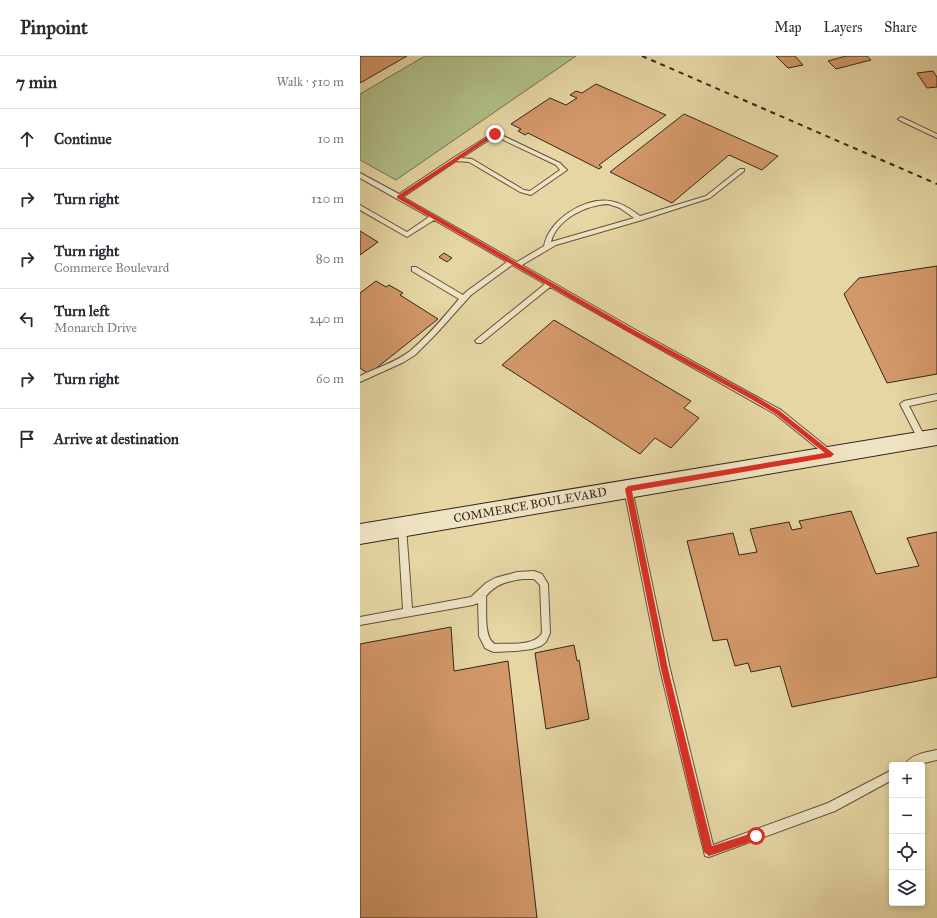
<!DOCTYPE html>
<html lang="en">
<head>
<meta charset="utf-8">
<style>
	body { margin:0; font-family:"IM FELL Great Primer",serif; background:#f2f2f3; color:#2b2b33 }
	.controls { position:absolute; right:12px; bottom:12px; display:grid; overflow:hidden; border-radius:4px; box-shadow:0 2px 6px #0003 }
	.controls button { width:36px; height:36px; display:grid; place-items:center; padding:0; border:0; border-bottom:1px solid #e1e1e2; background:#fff; color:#2b2b33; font:20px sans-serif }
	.stop { position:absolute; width:12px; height:12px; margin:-9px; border:3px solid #d93025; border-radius:50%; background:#fff }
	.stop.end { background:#d93025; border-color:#fff; box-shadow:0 1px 4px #0008 }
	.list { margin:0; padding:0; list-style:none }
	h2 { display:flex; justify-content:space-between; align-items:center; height:52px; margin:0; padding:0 16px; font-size:17px }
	h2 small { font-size:13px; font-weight:400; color:#7c7c81 }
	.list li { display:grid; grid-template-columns:26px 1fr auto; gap:12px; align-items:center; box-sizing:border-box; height:60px; padding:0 16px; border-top:1px solid #e1e1e2 }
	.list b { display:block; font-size:15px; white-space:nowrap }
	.list p { margin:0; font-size:13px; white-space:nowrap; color:#7c7c81 }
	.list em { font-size:13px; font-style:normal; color:#7c7c81 }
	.icon { flex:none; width:22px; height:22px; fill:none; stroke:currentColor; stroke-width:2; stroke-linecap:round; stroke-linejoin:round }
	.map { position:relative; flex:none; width:577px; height:862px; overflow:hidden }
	header { display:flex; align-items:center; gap:24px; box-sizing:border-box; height:56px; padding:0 20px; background:#fff; border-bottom:1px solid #e1e1e2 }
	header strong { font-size:19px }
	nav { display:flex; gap:22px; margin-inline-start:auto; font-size:14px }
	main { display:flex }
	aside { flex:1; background:#fff }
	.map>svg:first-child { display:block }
	.green { fill:#b1be88; stroke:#737252 }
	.building { fill:#d39869; stroke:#35251c }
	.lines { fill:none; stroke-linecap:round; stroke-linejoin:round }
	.lane-casing { stroke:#61513e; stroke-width:2 }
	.secondary-casing { stroke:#35251c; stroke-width:2 }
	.lane { fill:#eee4c3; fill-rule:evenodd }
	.secondary { fill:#eee4c3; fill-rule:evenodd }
	.rail { stroke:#35251c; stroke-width:2; stroke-dasharray:5 5; stroke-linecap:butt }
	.route { fill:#d93025 }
	.labels { text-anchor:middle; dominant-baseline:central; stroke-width:3; stroke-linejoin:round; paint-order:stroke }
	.street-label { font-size:12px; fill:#35251c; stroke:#eee4c3 }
</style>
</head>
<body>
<header>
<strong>Pinpoint</strong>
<nav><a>Map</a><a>Layers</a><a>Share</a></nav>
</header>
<main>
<aside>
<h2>7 min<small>Walk · 510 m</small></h2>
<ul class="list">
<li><svg class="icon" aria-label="ahead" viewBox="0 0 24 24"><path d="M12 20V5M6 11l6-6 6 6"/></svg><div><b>Continue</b></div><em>10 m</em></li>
<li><svg class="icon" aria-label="right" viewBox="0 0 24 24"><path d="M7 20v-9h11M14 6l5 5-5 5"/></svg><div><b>Turn right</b></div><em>120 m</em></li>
<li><svg class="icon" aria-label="right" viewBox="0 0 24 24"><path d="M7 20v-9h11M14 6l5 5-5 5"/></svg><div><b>Turn right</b><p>Commerce Boulevard</p></div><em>80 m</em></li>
<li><svg class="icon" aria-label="left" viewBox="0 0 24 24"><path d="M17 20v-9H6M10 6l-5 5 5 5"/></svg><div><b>Turn left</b><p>Monarch Drive</p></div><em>240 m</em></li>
<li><svg class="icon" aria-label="right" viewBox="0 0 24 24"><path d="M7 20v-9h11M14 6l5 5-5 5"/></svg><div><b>Turn right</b></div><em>60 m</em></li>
<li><svg class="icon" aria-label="arrive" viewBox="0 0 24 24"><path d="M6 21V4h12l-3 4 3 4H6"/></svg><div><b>Arrive at destination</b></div></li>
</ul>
</aside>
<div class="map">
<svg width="577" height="862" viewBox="0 0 577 862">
	<rect width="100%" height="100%" fill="#e5d6a3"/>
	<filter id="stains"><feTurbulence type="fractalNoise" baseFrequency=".005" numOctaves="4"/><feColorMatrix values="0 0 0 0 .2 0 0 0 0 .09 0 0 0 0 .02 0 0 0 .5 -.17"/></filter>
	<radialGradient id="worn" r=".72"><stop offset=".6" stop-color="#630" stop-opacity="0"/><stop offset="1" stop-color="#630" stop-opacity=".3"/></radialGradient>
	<path class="green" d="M65,0H216L36,124L0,104V38Z"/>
	<path class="building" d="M0,0H47L0,27Z
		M416,0H435L443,9L428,12Z
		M486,0H507L511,4L476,13L468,5Z
		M573,15L577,21V31L567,32L557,17Z
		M236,28L306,59L239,109L242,111L239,113L168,77L165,79L158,75L161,73L151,68L190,42L206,49L217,42L210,39L216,35L222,37Z
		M324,58L418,100L402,114L369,99L312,147L250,116Z
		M0,175L18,186L0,199Z
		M84,197L92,202L87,206L79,201Z
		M577,210V318L527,327L484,238L499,222Z
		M16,225L26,231L29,229L43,237L40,239L78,263L9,318L0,312V237Z
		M194,264L331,345L324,352L339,362L311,392L295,382L280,398L142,309Z
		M491,455L516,518L559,510L547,482L577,476V621L432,651L420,610L391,616L388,607L375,610L367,583L353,585L327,485L373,477L379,499L397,496L390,473L429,466L432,474L442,472L439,465Z
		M91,571L94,615L148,605L177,862H0V588Z
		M214,589L217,605L219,604L229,663L186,673L175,597Z"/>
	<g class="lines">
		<g class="lane-casing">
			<path id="lane" d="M541,61L577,78V82L539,64L538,63Z
				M135,76L200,107L207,114L171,139L160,136L109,106L96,105L43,141L157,206L184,190C189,164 224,141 250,145C262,147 271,153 280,160L346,140L380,113H384V115L350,142L282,164L196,189L162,209L274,273L421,354L473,396L474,398L473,400H467L415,358L190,231L121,287H117L115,285L117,283L185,228L152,209L111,239L76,278L55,299L44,306L0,326V320C16,312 36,306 50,295C68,280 84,261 99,243L52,215V211H56L103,239L107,235L147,206L74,164L47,181L0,154V149L47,176L69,161L0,122V117L39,138L93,102ZM135,80L196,109L200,114L170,135L164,134L112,103L101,102ZM248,148L260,152L274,162L191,186C197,163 226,149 248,148Z
				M577,338V344L549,350L566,383L565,385H559L540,348L544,345Z
				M268,430L271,431L272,433L310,613L353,789L468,747L532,714V724L475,755L349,801L345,800L300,613L264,433L265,431Z
				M42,467L45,468L46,471L52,552L111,541L126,527L135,522L157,516L174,515L182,518L188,528L190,577L186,586L181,590L172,593L156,595L134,596L131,595L125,592L119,580L118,547L113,549L0,569V561L43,553L38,471L39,468ZM163,523H174L180,529L182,577C174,591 148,587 135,588C123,582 127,552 126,540C136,528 148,525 163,523Z
				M577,694V704L564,707L560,709H545C549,699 567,696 577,694Z"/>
		</g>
		<g class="secondary-casing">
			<path id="secondary" d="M577,373V389L0,488V468Z"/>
		</g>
		<use href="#lane" class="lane"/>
		<use href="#secondary" class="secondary"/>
		<path class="rail" d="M282,0L577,128"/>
	</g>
	<path class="route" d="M133,77L137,78L43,141L274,274L395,340L420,355L474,398L471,401L272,435L308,613L352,790L396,776L400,780L396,784L349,800L344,796L301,613L265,433L268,430L465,397L416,358L391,343L270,277L37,142V140Z"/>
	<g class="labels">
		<g class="street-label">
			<text transform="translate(170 449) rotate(-10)">COMMERCE BOULEVARD</text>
		</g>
	</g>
	<rect width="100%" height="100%" filter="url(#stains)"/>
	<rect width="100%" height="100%" fill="url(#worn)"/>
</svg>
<div class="controls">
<button>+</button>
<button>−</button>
<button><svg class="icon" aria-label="locate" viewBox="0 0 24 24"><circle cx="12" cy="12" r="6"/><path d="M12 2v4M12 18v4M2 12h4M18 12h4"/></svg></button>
<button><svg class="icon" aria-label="layers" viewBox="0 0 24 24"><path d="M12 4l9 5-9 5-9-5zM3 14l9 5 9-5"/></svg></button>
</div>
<div class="stop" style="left:396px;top:780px"></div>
<div class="stop end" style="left:135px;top:78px"></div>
</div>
</main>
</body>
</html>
